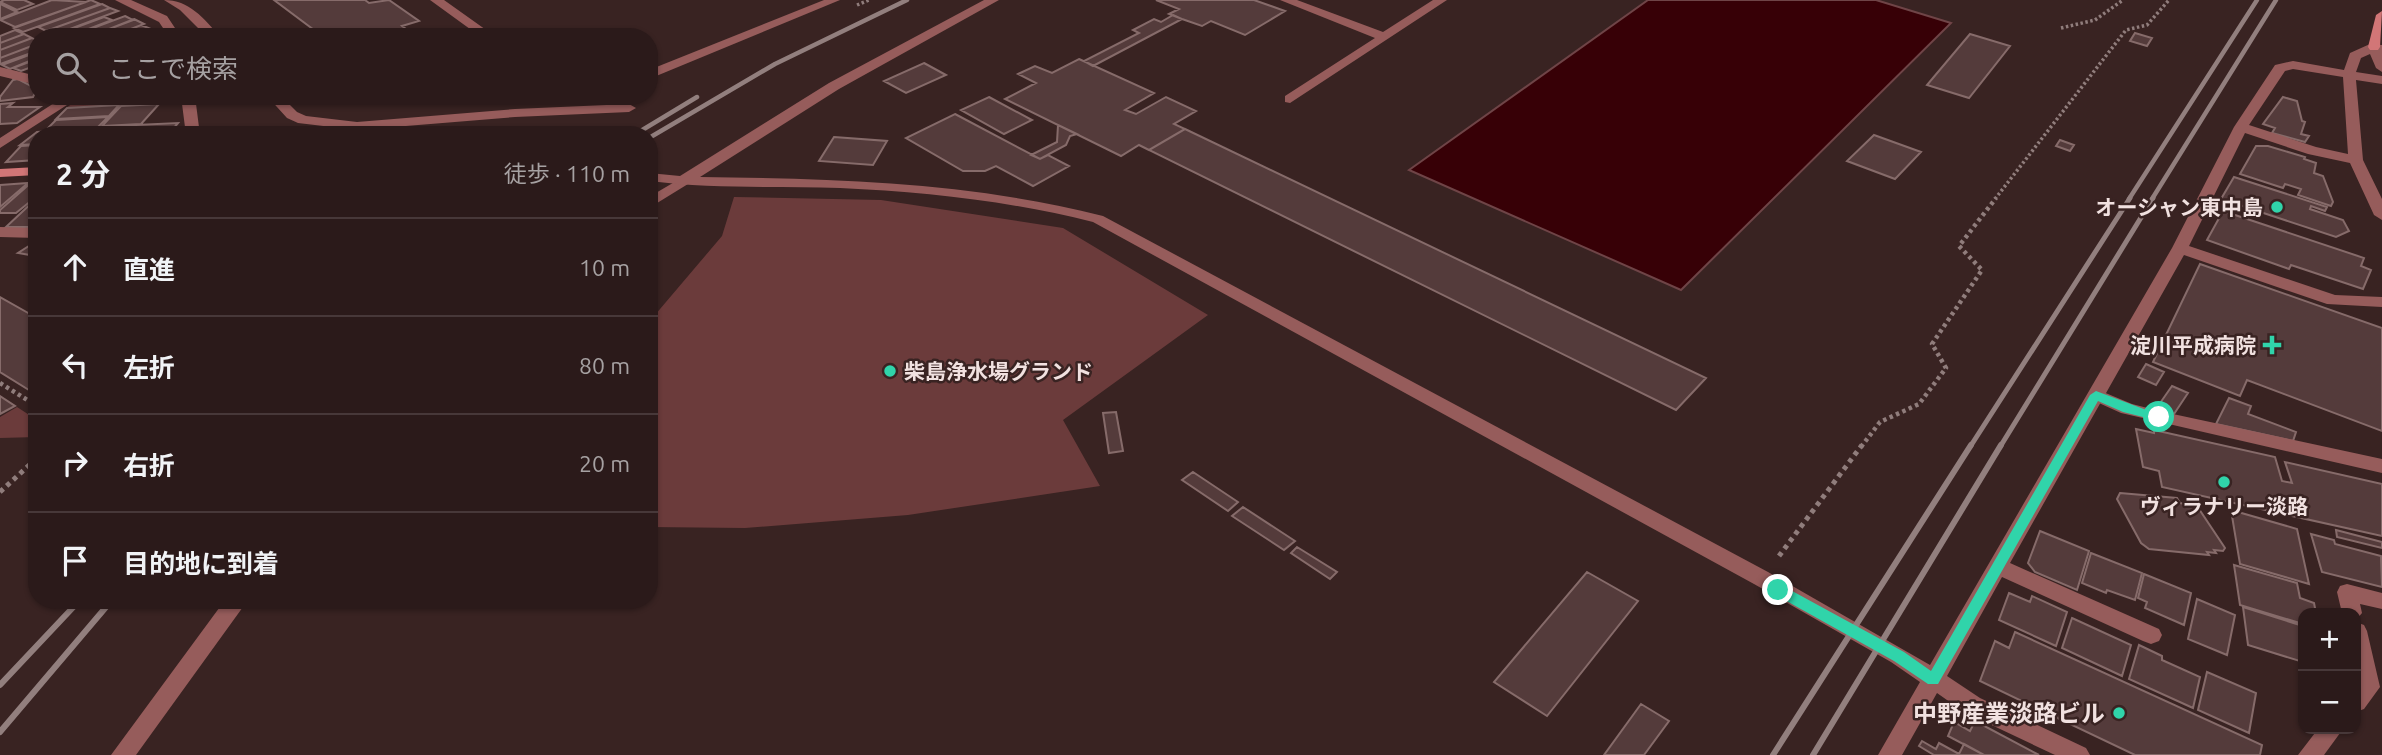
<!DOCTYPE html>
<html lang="ja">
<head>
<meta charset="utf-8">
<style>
	body { margin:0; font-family:Ubuntu,"Noto Sans JP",sans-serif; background:#332323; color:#f1f3f6 }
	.controls { position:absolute; right:21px; bottom:21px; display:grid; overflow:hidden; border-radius:14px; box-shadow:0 2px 5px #0004 }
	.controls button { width:63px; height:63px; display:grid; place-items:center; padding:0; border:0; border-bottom:2px solid #473839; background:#2b1a1a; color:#f1f3f6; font:35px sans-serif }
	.stop { position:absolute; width:21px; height:21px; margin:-16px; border:5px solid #30d4aa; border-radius:50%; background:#fff }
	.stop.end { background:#30d4aa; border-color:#fff; box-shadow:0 2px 7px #0008 }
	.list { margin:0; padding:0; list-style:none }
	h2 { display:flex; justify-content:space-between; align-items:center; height:91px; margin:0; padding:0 28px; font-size:30px }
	h2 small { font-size:23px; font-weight:400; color:#a6a1a2 }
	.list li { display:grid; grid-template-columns:46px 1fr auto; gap:21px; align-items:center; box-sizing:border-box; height:98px; padding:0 28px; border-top:2px solid #473839 }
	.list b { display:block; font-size:26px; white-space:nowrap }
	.list em { font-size:23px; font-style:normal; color:#a6a1a2 }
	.icon { flex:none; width:38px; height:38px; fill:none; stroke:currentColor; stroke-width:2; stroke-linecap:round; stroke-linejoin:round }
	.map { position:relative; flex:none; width:2382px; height:755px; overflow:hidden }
	.search { position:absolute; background:#2b1a1a; box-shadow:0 2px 5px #0004; left:28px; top:28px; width:630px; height:77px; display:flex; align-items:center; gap:18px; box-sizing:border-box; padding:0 24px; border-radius:28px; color:#a6a1a2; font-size:26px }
	.panel { position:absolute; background:#2b1a1a; box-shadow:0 2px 5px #0004; left:28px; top:126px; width:630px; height:483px; border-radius:28px }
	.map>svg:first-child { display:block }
	.green { fill:#6b3b3b }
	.water { fill:#370006; stroke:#6f4447; stroke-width:2 }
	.building { fill:#543b3b; stroke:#866b6a; stroke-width:2 }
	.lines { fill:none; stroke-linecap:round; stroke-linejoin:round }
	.path-far2 { stroke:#907d7c; stroke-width:3.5; stroke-dasharray:2.5 2.5; stroke-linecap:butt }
	.path-far1 { stroke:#907d7c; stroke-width:4.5; stroke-dasharray:3.5 3.5; stroke-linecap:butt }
	.path { stroke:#907d7c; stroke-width:5; stroke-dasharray:4.5 4.5; stroke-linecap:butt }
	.lane { fill:#965c5b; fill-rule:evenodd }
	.street { fill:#965c5b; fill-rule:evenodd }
	.secondary { fill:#d27677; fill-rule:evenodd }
	.rail-far2 { stroke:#927f7e; stroke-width:4.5 }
	.rail-far1 { stroke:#927f7e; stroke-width:5 }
	.rail { stroke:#927f7e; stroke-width:6 }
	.route { fill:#30d4aa }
	.poi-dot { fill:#30d4aa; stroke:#392322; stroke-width:2.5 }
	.labels { text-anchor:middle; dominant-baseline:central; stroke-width:5; stroke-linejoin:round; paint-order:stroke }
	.poi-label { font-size:21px; font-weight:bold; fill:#f1e1e0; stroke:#392322; text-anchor:end }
	.near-poi-label { font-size:24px; font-weight:bold; fill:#f1e1e0; stroke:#392322; text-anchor:end }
</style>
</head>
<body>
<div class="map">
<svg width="2382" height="755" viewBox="0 0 2382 755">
	<rect width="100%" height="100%" fill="#392322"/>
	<path class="green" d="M83,96H172L173,101L66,108Z
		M734,197L881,200L1063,228L1208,315L1063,420L1100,486L908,515L745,528L649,527V322L722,236Z
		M17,407L37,420V437L0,438V417Z"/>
	<path class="water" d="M1648,0H1876L1951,23L1681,290L1409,170Z"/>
	<path class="building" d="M4,0H24L33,4L17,10L0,2Z
		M52,0L86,2L15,27L0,20Z
		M91,0L100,4L23,32L14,28Z
		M274,0H365L369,3L389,0L419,21L402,26L417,37H296L314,30Z
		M1156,0H1254L1285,11L1245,35L1211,21L1202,26L1182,19L1169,14L1179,9Z
		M0,4L17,12L0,19Z
		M102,4L110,8L46,31L38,27Z
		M110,8L118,11L54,35L46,31Z
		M1173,15L1182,19L1093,66L1084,61L1139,33L1133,30L1154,19L1161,22Z
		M125,16L133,20L88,37H69Z
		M104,17L112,20L68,37H50Z
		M134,19L144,24L110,37H89Z
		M141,25L151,29L131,37H111Z
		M15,30L24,34L0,43V36Z
		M2135,33L2152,38L2147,46L2130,41Z
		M24,34L32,38L0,50V43Z
		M1970,34L2010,46L1969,98L1927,85Z
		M32,38L37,41V44L0,58V50Z
		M37,44V51L0,64V58Z
		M37,52V58L10,69L2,65Z
		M37,59V65L21,71L13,68Z
		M1079,59L1154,93L1125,110L1136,114L1166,97L1196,111L1174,124L1185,129L1149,150L1139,145L1121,156L1005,99L1036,83L1018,74L1035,66L1052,73Z
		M924,63L946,75L906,93L884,81Z
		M18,79L37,89L33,97L0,101V97L13,80Z
		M989,97L1032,120L1004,134L961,110Z
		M2283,97L2297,101L2302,121L2305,122L2301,134L2309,136L2305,142L2272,133L2275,128L2263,124Z
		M13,103L8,107H40L17,123L0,124V104Z
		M159,104L141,124L102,126L121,106Z
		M119,105L109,116L56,119L67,108Z
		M955,114L1040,159L1048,155L1069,166L1033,186L996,166L985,171H963L906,138Z
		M108,117L98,127L45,131L56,120Z
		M178,123L168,135H127L136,125Z
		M1058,125L1077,134L1070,136L1066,145L1040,159L1031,155L1057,142Z
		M133,126L125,135H103L109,127Z
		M108,128L102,135H77L83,129Z
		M81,129L76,135H37V144L20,145L37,132Z
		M1185,129L1706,378L1676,410L1149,150Z
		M1874,135L1921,152L1895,179L1847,161Z
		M834,137L887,141L873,165L819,161Z
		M2060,140L2074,145L2070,151L2056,146Z
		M37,145V160L6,162L21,146Z
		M2256,146H2268L2305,157L2304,159L2316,163L2314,173L2323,176L2333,202L2331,206L2298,195L2301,189L2285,184L2283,188L2240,174Z
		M2234,177L2327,207L2325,211L2311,206L2310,209L2343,220L2349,231L2336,237L2221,199Z
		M33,181H37V196L16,213H0V210Z
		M28,183L0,207V185Z
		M37,198L36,227H6Z
		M2223,211L2364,258L2361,266L2371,270L2363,289L2291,265L2289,269L2207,240Z
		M32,244L37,245L36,256L18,253Z
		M2200,264L2382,328V431L2247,380L2240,396L2153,362Z
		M0,297L37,318V395L0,372Z
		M2146,364L2164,372L2156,385L2138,377Z
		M2172,386L2188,393L2174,414L2158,406Z
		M0,396L15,406L0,414Z
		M2229,398L2251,406L2248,414L2296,432L2293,441L2216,424Z
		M1116,412L1123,451L1109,453L1103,413Z
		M2136,429L2154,433V430L2275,457L2282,481L2292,483L2285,462L2382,484V536L2162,487L2159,471L2143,467Z
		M1193,472L1238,502L1228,511L1182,480Z
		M2120,493L2177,498L2180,503L2197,506L2225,548L2223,551L2214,550L2216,553L2207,552L2209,555L2149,549L2141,543L2117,499Z
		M1243,507L1295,541L1284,550L1232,516Z
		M2231,510L2297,529L2309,584L2240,564Z
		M2336,530L2382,542V548L2337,537Z
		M2040,531L2089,551L2077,590L2035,572L2028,563Z
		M2311,534L2334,540L2335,544L2381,556L2382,587L2322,572Z
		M1297,547L1337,572L1330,579L1291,553Z
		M2091,553L2142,573L2135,600L2107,590L2106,593L2082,583Z
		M2234,565L2297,583L2300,598L2314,603L2316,613H2303V624L2240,605Z
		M1587,572L1638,601L1547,716L1494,682Z
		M2144,574L2191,593L2184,625L2145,608L2147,602L2138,598Z
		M2009,593L2030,602L2032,596L2067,612L2056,646L1999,620Z
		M2197,599L2235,615L2227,655L2188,639Z
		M2243,607L2303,626V662L2248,645Z
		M2072,618L2131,645L2122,676L2062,648Z
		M2015,632L2262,745L2260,755H2135L1980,681L1995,641L2009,648Z
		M2139,645L2162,656V660L2200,677L2193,708L2129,679Z
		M2207,672L2256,693L2249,733L2198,710Z
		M1641,704L1669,721L1644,755H1604Z
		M1975,721L2039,755H1984L1948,736L1954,722L1970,731Z
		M1922,741L1936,749L1939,743L1959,754L1964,744L1984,755H1934L1919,746Z"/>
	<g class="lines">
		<path class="path-far2" d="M857,5L869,0
			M2061,28L2095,20L2123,0
			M1995,199L2126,30L2147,25L2169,0"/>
		<path class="path-far1" d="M0,383L37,406
			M1861,447L1880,422L1919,404L1946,368L1932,344L1982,270L1959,246L1996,198"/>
		<path class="path" d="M0,492L37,458
			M1779,556L1862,445"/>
		<path class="lane" d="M164,0C189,0 204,18 220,37H207L180,10Z
			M430,0H444L496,37H481Z
			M824,0H840L649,79V70Z
			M1280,0H1297L1383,32L1433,0H1447L1290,103L1285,102V96L1375,38Z
			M0,67L37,76V85L0,76Z
			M65,96H81L0,148V138Z
			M267,96H281L297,112L306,116L357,122L515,109L629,104L636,108L629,112L515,117L357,130L298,123L287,118Z
			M683,177L688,178L690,181L688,184L649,208V197Z
			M2096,389L2132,404L2159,411L2382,459V473L2121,413L2090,399L2087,395Z
			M2347,584L2382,593V609L2360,604L2362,613L2356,620V613H2342L2337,592L2340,586Z
			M225,600H248L136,755H111Z
			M2356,622L2364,625L2367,631L2380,687L2364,709L2356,712Z
			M2318,729H2343L2324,755H2298Z"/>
		<path class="street" d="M115,0H131L167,16L181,37H169L159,22Z
			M984,0H999L839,89L700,177C838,179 969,182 1103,216L1768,572L1930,665L2172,248L2234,127L2275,65L2293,61L2344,70L2350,53L2370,44L2382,45V72L2376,68L2370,54L2361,58L2356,72L2382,76V84L2356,80L2363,160L2382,199V220L2374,215L2350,163L2308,154L2245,133L2189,246L2335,295L2382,297V307L2327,304L2184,255L2010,563L2159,629L2162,635L2159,641L2151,644L2143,641L2002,577L1947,676L1980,698L2086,748L2090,755H2055L1964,712L1937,693L1902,755H1878L1920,682L1891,662L1754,584L1093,222C1010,201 926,192 840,188C777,186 713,189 649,181V173L680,176L829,83ZM2293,69L2343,77L2348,154L2316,147L2249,125L2285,71Z
			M181,96H195L200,135H186Z
			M0,227L37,228V238L0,237Z"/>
		<path class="secondary" d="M2382,11L2380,47L2378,50H2370L2368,47L2376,15Z
			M37,167V175L0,177V169Z"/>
		<path class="rail-far2" d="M634,135L697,97
			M649,138L775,64L907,0
			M2129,199L2257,0
			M2152,199L2276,0"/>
		<path class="rail-far1" d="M1970,447L2130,198
			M2000,447L2153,198"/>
		<path class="rail" d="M0,685L80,600
			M0,732L112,600
			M1773,755L1971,445
			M1813,755L2001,445"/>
	</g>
	<path class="route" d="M2096,391L2165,417L2159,421L2123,412L2098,401L1938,684H1928L1894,661L1774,594V586H1783L1904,652L1931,671L2090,395Z"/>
	<g class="poi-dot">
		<circle cx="2277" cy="207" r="7"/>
		<path d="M2268.5 334.5h7v7h7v7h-7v7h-7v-7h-7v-7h7z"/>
		<circle cx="890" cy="371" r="7"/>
		<circle cx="2224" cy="482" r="7"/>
		<circle cx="2119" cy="713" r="7"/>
	</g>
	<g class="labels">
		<g class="poi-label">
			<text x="2263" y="207">オーシャン東中島</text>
			<text x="2256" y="345">淀川平成病院</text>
			<text x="904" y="371" text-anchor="start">柴島浄水場グランド</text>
			<text x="2224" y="506" text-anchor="middle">ヴィラナリー淡路</text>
		</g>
		<g class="near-poi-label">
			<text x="2105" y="713">中野産業淡路ビル</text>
		</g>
	</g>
</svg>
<div class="controls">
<button>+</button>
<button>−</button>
</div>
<div class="stop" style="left:2159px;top:417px"></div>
<div class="stop end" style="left:1778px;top:590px"></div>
<div class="search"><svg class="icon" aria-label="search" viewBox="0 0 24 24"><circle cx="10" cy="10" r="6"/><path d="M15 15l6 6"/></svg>ここで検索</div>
<section class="panel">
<h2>2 分<small>徒歩 · 110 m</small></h2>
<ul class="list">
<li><svg class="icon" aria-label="ahead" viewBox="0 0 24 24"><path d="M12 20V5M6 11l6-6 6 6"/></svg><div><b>直進</b></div><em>10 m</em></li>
<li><svg class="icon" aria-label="left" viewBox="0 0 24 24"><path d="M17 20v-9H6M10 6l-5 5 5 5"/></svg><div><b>左折</b></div><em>80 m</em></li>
<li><svg class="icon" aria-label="right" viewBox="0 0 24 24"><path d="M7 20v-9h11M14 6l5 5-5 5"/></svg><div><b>右折</b></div><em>20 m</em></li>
<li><svg class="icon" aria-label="arrive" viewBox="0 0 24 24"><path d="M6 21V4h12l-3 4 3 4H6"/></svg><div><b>目的地に到着</b></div></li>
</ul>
</section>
</div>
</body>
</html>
